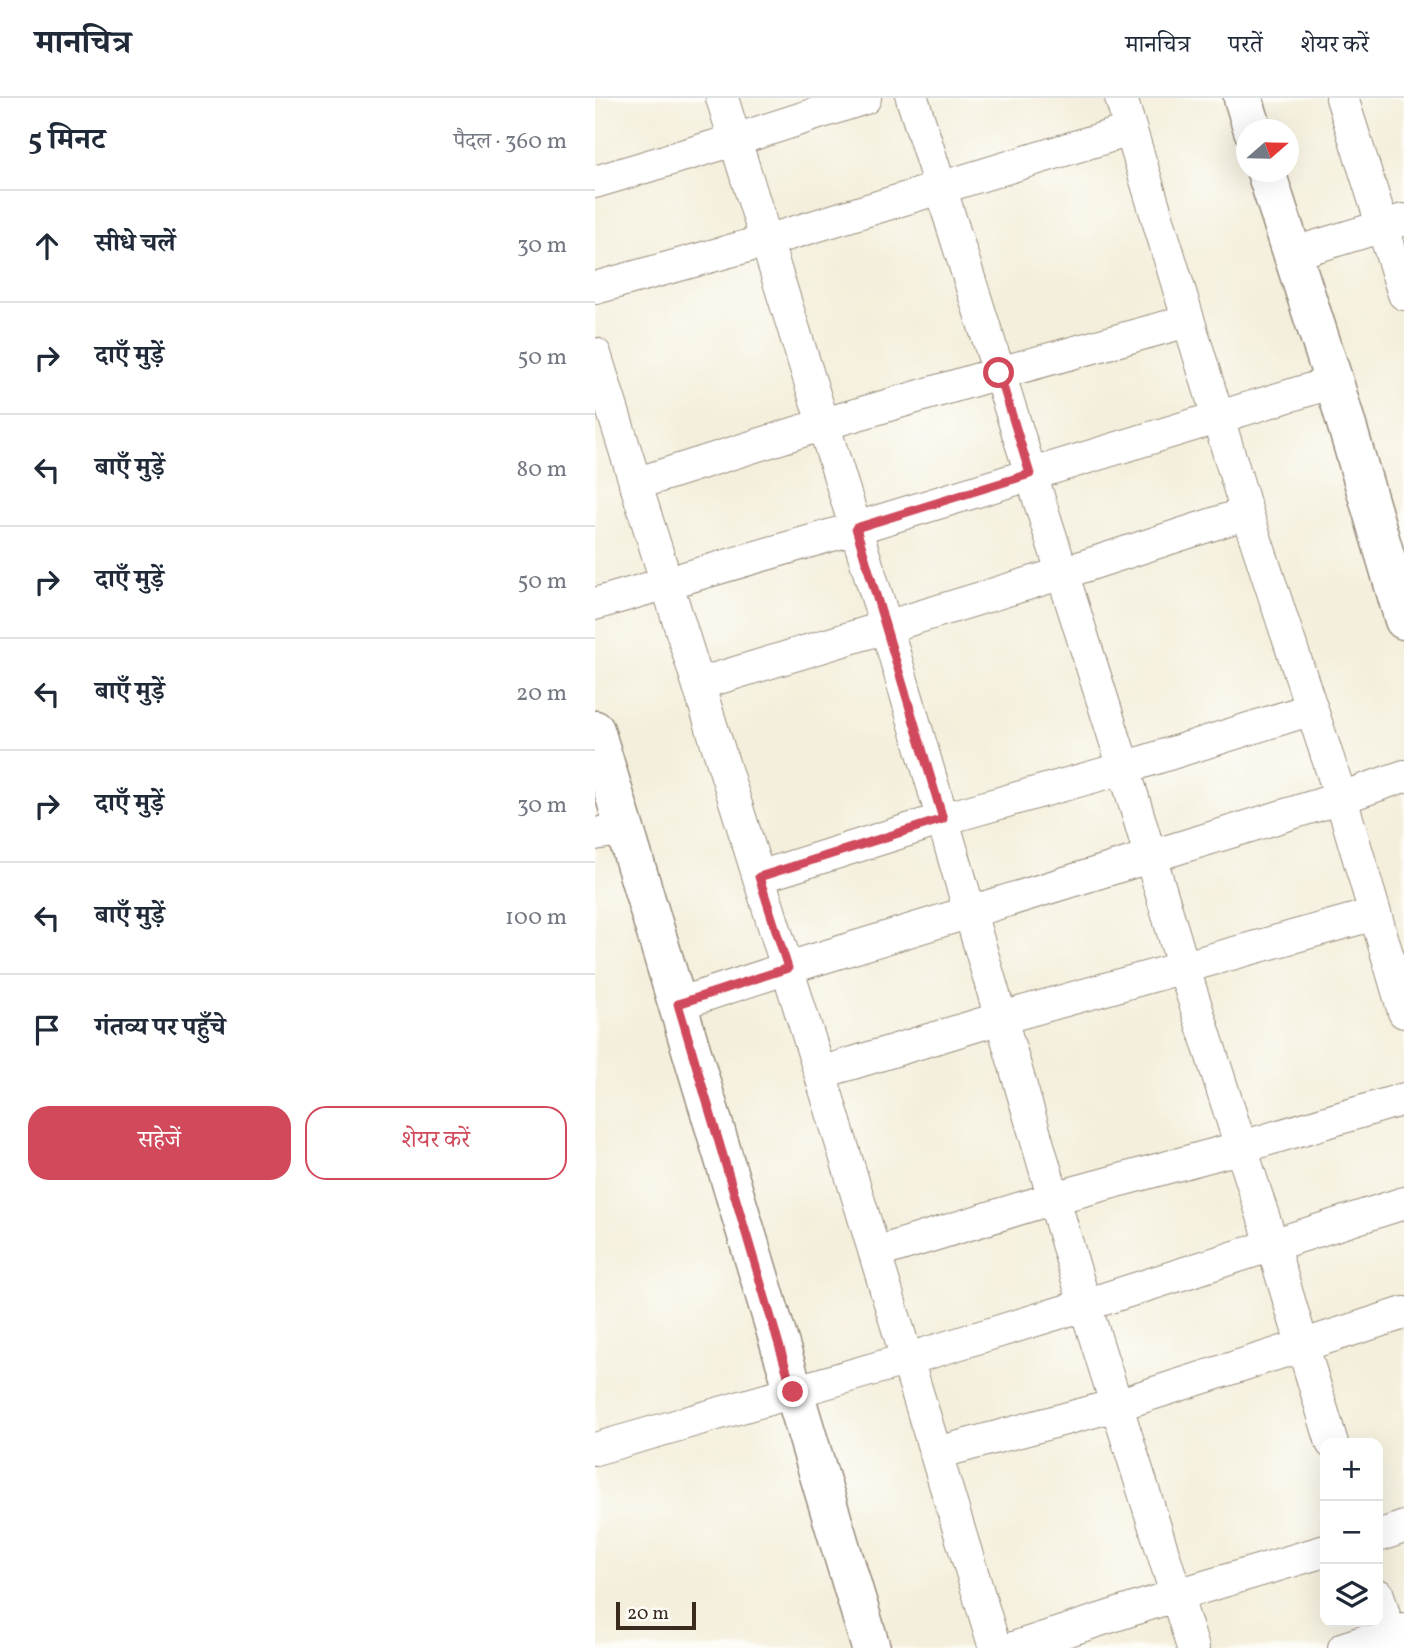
<!DOCTYPE html>
<html lang="hi">
<head>
<meta charset="utf-8">
<style>
	body { margin:0; font-family:Vollkorn,"Noto Serif Devanagari",serif; background:#f6f6f7; color:#1f2937 }
	.controls { position:absolute; right:21px; bottom:21px; display:grid; overflow:hidden; border-radius:14px; box-shadow:0 7px 28px #0002 }
	.controls button { width:63px; height:63px; display:grid; place-items:center; padding:0; border:0; border-bottom:2px solid #e0e1e3; background:#fff; color:#1f2937; font:35px sans-serif }
	.compass { position:absolute; left:641px; top:21px; width:63px; height:63px; border-radius:50%; background:#fff; box-shadow:0 7px 28px #0002; rotate:70deg }
	.scale { position:absolute; left:21px; bottom:18px; width:80px; box-sizing:border-box; padding-left:7px; border:4px solid #3b2a1e; border-top:0; font-size:19px; line-height:24px; white-space:nowrap; color:#3b2a1e; -webkit-text-stroke:5px #fdfcf7; paint-order:stroke }
	.stop { position:absolute; width:21px; height:21px; margin:-16px; border:5px solid #d1495b; border-radius:50%; background:#fff }
	.stop.end { background:#d1495b; border-color:#fff; box-shadow:0 2px 7px #0008 }
	.list { margin:0; padding:0; list-style:none }
	h2 { display:flex; justify-content:space-between; align-items:center; height:91px; margin:0; padding:0 28px; font-size:30px }
	h2 small { font-size:23px; font-weight:400; color:#747a83 }
	.list li { display:grid; grid-template-columns:46px 1fr auto; gap:21px; align-items:center; box-sizing:border-box; height:112px; padding:0 28px; border-top:2px solid #e0e1e3 }
	.list b { display:block; font-size:26px; white-space:nowrap }
	.list em { font-size:23px; font-style:normal; color:#747a83 }
	.actions { display:flex; gap:14px; padding:21px 28px }
	.actions a { flex:1; padding:16px 0; border:2px solid #d1495b; border-radius:21px; text-align:center; font-size:24px; color:#d1495b }
	.actions .main { background:#d1495b; color:#fff }
	.icon { flex:none; width:38px; height:38px; fill:none; stroke:currentColor; stroke-width:2; stroke-linecap:round; stroke-linejoin:round }
	.map { position:relative; flex:none; width:809px; height:1550px; overflow:hidden }
	header { display:flex; align-items:center; gap:42px; box-sizing:border-box; height:98px; padding:0 35px; background:#fff; border-bottom:2px solid #e0e1e3 }
	header strong { font-size:33px }
	nav { display:flex; gap:38px; margin-inline-start:auto; font-size:24px }
	main { display:flex }
	aside { flex:1; background:#fff }
	.map>svg:first-child { display:block }
	.lines { fill:none; stroke-linecap:round; stroke-linejoin:round }
	.street-casing { stroke:#988c7d; stroke-width:34 }
	.secondary-casing { stroke:#988c7d; stroke-width:41 }
	.street { stroke:#fff; stroke-width:32 }
	.secondary { stroke:#fff; stroke-width:38 }
	.route { stroke:#d1495b; stroke-width:9 }
</style>
</head>
<body>
<header>
<strong>मानचित्र</strong>
<nav><a>मानचित्र</a><a>परतें</a><a>शेयर करें</a></nav>
</header>
<main>
<aside>
<h2>5 मिनट<small>पैदल · 360 m</small></h2>
<ul class="list">
<li><svg class="icon" aria-label="ahead" viewBox="0 0 24 24"><path d="M12 20V5M6 11l6-6 6 6"/></svg><div><b>सीधे चलें</b></div><em>30 m</em></li>
<li><svg class="icon" aria-label="right" viewBox="0 0 24 24"><path d="M7 20v-9h11M14 6l5 5-5 5"/></svg><div><b>दाएँ मुड़ें</b></div><em>50 m</em></li>
<li><svg class="icon" aria-label="left" viewBox="0 0 24 24"><path d="M17 20v-9H6M10 6l-5 5 5 5"/></svg><div><b>बाएँ मुड़ें</b></div><em>80 m</em></li>
<li><svg class="icon" aria-label="right" viewBox="0 0 24 24"><path d="M7 20v-9h11M14 6l5 5-5 5"/></svg><div><b>दाएँ मुड़ें</b></div><em>50 m</em></li>
<li><svg class="icon" aria-label="left" viewBox="0 0 24 24"><path d="M17 20v-9H6M10 6l-5 5 5 5"/></svg><div><b>बाएँ मुड़ें</b></div><em>20 m</em></li>
<li><svg class="icon" aria-label="right" viewBox="0 0 24 24"><path d="M7 20v-9h11M14 6l5 5-5 5"/></svg><div><b>दाएँ मुड़ें</b></div><em>30 m</em></li>
<li><svg class="icon" aria-label="left" viewBox="0 0 24 24"><path d="M17 20v-9H6M10 6l-5 5 5 5"/></svg><div><b>बाएँ मुड़ें</b></div><em>100 m</em></li>
<li><svg class="icon" aria-label="arrive" viewBox="0 0 24 24"><path d="M6 21V4h12l-3 4 3 4H6"/></svg><div><b>गंतव्य पर पहुँचे</b></div></li>
</ul>
<div class="actions"><a class="main">सहेजें</a><a>शेयर करें</a></div>
</aside>
<div class="map">
<svg width="809" height="1550" viewBox="0 0 809 1550">
	<rect width="100%" height="100%" fill="#fdfcf7"/>
	<filter id="ink" filterUnits="userSpaceOnUse"><feTurbulence type="fractalNoise" baseFrequency=".0143" numOctaves="2"/><feDisplacementMap in="SourceGraphic" scale="14" xChannelSelector="R" yChannelSelector="G"/><feConvolveMatrix kernelMatrix="1 2 1 2 8 2 1 2 1" color-interpolation-filters="sRGB"/></filter>
	<filter id="wash" filterUnits="userSpaceOnUse"><feTurbulence type="fractalNoise" baseFrequency=".00686" numOctaves="4" result="noise"/><feDisplacementMap in="SourceGraphic" scale="28" xChannelSelector="R" yChannelSelector="G"/><feGaussianBlur stdDeviation="1.57" result="paint"/><feColorMatrix in="noise" values="0 0 0 0 0 0 0 0 0 0 0 0 0 0 0 0 0 1.4 0 .05"/><feComposite in="paint" operator="in"/></filter>
	<g filter="url(#wash)">
		<rect width="100%" height="100%" fill="#f4efdc"/>
	</g>
	<g filter="url(#ink)">
		<g class="lines">
			<g class="street-casing">
				<path id="street" d="M127,0L291,528L490,1207L598,1550
					M317,0L529,670L589,871L677,1146L737,1345
					M526,0L652,415L746,700L809,914
					M747,0L809,196
					M0,84L140,42L270,0
					M696,156L808,122
					M0,190L171,143L535,32
					M0,256L225,975L400,1550
					M40,386L229,326L404,275L593,223
					M0,506L261,430L739,284
					M104,586L468,475L652,415
					M0,736L29,731
					M164,779L348,721L529,670L717,611
					M83,906L193,870L746,700L809,678
					M225,975L406,920L780,816
					M280,1155L459,1100L647,1049L809,1001
					M0,1351L313,1261L490,1207L809,1105
					M342,1355L522,1307L809,1215
					M783,1438L809,1429
					M783,1497L799,1550
					M418,1550L582,1497L730,1453
					M749,1550L809,1531"/>
			</g>
			<g class="secondary-casing">
				<path id="secondary" d="M648,0L658,32
					M671,74L739,284L809,522
					M0,632L276,1550"/>
			</g>
			<use href="#street" class="street"/>
			<use href="#secondary" class="secondary"/>
		</g>
	</g>
	<g class="lines" filter="url(#ink)">
		<path class="route" d="M198,1294L83,906L193,870L164,779L348,721L261,430L435,376L404,275"/>
	</g>
</svg>
<div class="controls">
<button>+</button>
<button>−</button>
<button><svg class="icon" aria-label="layers" viewBox="0 0 24 24"><path d="M12 4l9 5-9 5-9-5zM3 14l9 5 9-5"/></svg></button>
</div>
<svg class="compass" viewBox="-18 -18 36 36"><path d="M0-13l5 13h-10z" fill="#e53935"/><path d="M0 13l5-13h-10z" fill="#747a83"/></svg>
<div class="scale">20 m</div>
<div class="stop" style="left:404px;top:275px"></div>
<div class="stop end" style="left:198px;top:1294px"></div>
</div>
</main>
</body>
</html>
